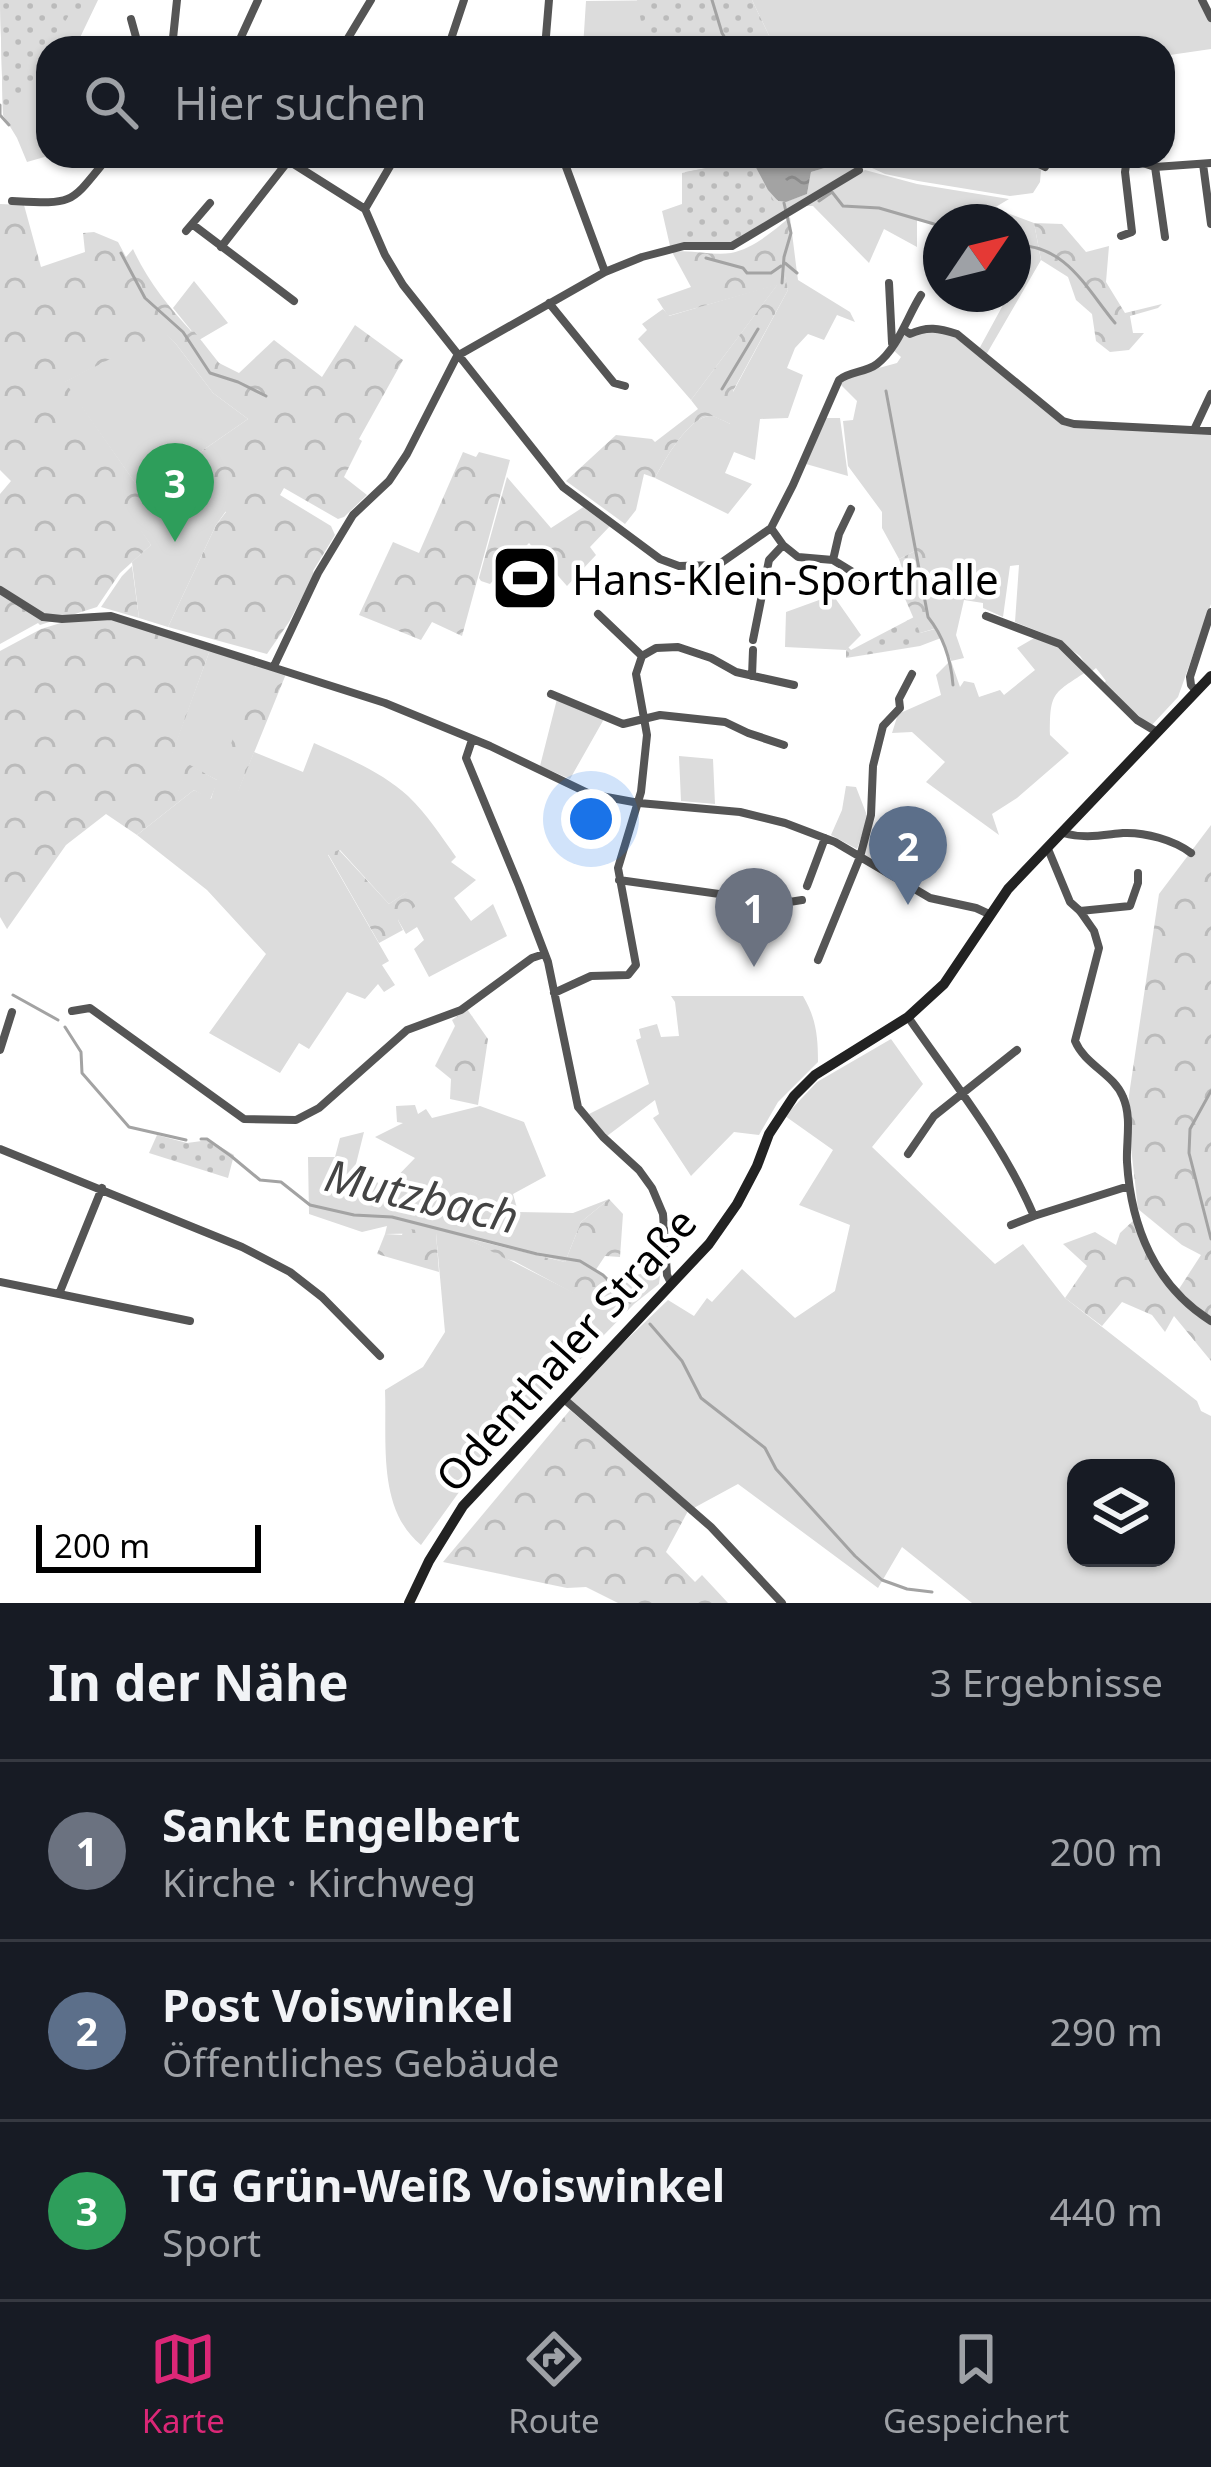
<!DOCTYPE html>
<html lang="de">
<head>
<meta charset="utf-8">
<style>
	body { margin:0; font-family:"Noto Sans",sans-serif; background:#20242c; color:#f1f3f6 }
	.controls { position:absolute; right:36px; bottom:36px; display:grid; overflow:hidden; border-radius:24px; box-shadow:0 3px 9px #0004 }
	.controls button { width:108px; height:108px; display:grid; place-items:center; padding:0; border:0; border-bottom:3px solid #363941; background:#171b24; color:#f1f3f6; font:60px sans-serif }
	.compass { position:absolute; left:923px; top:204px; width:108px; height:108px; border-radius:50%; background:#171b24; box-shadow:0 3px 9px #0004; rotate:55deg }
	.scale { position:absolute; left:36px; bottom:30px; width:225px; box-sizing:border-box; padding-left:12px; border:6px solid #000; border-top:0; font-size:33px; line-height:42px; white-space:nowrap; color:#000; -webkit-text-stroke:9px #fff; paint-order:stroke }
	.you { position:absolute; left:591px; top:819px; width:42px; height:42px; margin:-30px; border:9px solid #fff; border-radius:50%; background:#1a73e8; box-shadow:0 0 0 18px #1a73e833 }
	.badge { display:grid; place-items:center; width:78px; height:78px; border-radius:50%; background:#db2777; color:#fff; font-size:39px; font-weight:700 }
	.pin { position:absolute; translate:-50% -99px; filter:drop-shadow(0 3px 6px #0008) }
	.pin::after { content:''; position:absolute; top:63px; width:42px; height:36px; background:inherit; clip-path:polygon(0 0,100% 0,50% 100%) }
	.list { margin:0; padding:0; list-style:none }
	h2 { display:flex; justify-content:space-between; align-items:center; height:156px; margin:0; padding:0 48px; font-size:51px }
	h2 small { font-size:39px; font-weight:400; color:#9ea1a6 }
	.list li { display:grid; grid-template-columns:78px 1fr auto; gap:36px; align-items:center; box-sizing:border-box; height:180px; padding:0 48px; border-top:3px solid #363941 }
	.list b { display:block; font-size:45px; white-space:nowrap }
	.list p { margin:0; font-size:39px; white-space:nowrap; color:#9ea1a6 }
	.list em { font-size:39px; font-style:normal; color:#9ea1a6 }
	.icon { flex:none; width:66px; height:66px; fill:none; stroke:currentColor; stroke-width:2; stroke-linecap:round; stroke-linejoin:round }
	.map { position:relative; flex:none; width:1211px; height:1603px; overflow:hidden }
	.search { position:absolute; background:#171b24; box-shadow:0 3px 9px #0004; left:36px; right:36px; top:36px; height:132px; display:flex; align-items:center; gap:30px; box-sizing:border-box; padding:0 42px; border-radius:36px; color:#9ea1a6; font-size:45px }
	.sheet { height:696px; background:#171b24 }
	nav { display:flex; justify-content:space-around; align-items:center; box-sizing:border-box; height:168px; border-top:3px solid #363941; background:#171b24; font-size:33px; color:#9ea1a6 }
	nav a { display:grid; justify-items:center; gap:6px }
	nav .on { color:#db2777 }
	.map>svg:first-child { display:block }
	.grass { fill:#dcdcdc; fill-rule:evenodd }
	.forest { fill:url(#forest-crowns); fill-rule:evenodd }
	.park { fill:url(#park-dots) }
	.water { fill:url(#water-ripples) }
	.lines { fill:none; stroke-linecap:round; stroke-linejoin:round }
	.stream { stroke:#a3a3a3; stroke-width:3 }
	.street { stroke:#555; stroke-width:8 }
	.secondary { stroke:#222; stroke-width:10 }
	.labels { text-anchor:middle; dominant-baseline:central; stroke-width:9; stroke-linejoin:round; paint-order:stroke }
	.poi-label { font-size:42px; fill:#000; stroke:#fff; text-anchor:start }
	.street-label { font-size:42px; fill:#000; stroke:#fff }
	.water-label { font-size:45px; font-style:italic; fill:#444; stroke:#fff }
</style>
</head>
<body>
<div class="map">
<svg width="1211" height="1603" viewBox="0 0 1211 1603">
	<defs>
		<pattern id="forest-crowns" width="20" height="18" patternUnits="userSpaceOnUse" patternTransform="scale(3)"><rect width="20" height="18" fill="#dcdcdc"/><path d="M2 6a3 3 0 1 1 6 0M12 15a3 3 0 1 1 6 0" fill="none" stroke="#bbb"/></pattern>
		<pattern id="park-dots" width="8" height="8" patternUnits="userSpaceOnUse" patternTransform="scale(3)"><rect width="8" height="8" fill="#dcdcdc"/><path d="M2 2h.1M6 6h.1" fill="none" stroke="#bbb" stroke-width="1.8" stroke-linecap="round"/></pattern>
		<pattern id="water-ripples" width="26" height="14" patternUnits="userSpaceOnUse" patternTransform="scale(3)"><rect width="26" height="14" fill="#a3a3a3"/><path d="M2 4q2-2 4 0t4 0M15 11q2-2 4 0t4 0" fill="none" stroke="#8b8b8b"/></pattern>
	</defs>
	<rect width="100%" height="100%" fill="#fff"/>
	<path class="grass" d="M0,0H98L75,48H48V156L27,162L17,138L3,115Z
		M677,0L646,48L644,39L609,38L608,48H583L586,1Z
		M752,0H1199L1211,23V49L1163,56V48H775Z
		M704,156H771L777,201L785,202L807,194L811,172L848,161L856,167L744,241L670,246L662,211L682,204V173L706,168Z
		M846,156H1023L1041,170L1040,182L1033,193L1010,196L918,181L885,174Z
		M865,170L917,184L1009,199L994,208L1034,223L1041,260L986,355L979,349L1009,294H1013V222L941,224L917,219V247L884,229L869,263L813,206H806Z
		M782,262L797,273L798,280L850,312L855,322L837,315L824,340L808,334L795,348L787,368L803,375L788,418L760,419L755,460L734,452L725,473L752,484L728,514L655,478C664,461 690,414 712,416C714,416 729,423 730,424L733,392L788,290Z
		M194,281L228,323L199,340L173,308Z
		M778,284L691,400L638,339L647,330L642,324L663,309L669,316Z
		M163,331L176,344L213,393L248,419L183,464L145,497L64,382Z
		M917,332H943L952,335L1066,426L1211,434V604L1178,697L1151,726L1102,685L1106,681L1096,668L1091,672L1080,656L1053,637L1015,622L1019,565L1010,566L1003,617L983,608V603L964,600L956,635L964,658L951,661L960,687L964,681L974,683L979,697L1000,690L1004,695L1035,670L1017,648L1036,637L1058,646L1086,672C1052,694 1050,693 1050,735L1069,753L1017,798L992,814L999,835L926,782L945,762L912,732L892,733L898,714L941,695L936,675L951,660L941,638L920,646V633L935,629L928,617L915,551L899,559L882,528V512L848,466L843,421L853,420L857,401L840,384L846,377L897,363L901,357L892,349L905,335Z
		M826,418H840L848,476L806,464Z
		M190,483L226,511L216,525L168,627L139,618L132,562L151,545L138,527Z
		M833,595L861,635L846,650L785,647L786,612Z
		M210,650L261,666L238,791L254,752L303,772L314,743C345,757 382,772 408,796C427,814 441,836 456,857L451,862L476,880L454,898L471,921L493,904L507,936L429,977L414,949L424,940L417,927L406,934L398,920L407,892L389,904L340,850L328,855L389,961L382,965L395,985L384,992L378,984L365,999L347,992L309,1049L299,1043L280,1073L209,1033L266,954L207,890L137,835L194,790L211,799L217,780L171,756Z
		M557,699L604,719L570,779L540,766Z
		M679,756L713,759L715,804L681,801Z
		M846,786L856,787L868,818L857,849L831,835L842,810Z
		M671,996H803C816,1018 818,1036 818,1062L778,1102L759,1135L734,1132L691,1176L653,1118L659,1114L655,1100L607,1136L589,1114L649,1084L636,1040L641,1038L639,1029L657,1024L661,1037L679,1036L675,1002Z
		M891,1039L923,1084L872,1147L995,1264L1023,1244L1065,1298L1197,1401L1201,1411L1211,1416V1603H972L902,1547L878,1588L738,1484L690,1510L566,1398L668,1300L694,1316L707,1298L712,1302L742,1269L795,1318L835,1291L850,1225L799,1205L833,1150L785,1116L817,1082ZM1076,1468H1166V1558H1076Z
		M415,1105L418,1114L426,1109L432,1118L480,1106L524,1122L546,1176L513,1194L518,1212L573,1213L609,1199L581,1222L565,1262L476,1239L470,1240L596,1304L600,1293L607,1288L620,1290L613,1282L661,1268L659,1284L634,1304L480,1463L421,1545C377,1509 387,1442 385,1390L423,1367L445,1332L436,1233L385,1234L387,1226L362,1232L309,1214L308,1157H335L340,1138L364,1132L356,1164L385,1189L415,1158L375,1137L403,1123L397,1122L396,1106Z"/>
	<path class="forest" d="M0,204L24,205L41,267L85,252L83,233L94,232L118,242L126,257L133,249C147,280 168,306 191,331L193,330L219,363L239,373L274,340L322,377L355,325L403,360L359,439L362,441L344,477L367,495L344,517L338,519L284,488L280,495L331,526L335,535L313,571L314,575L289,622L267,654L168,627L216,525L226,512L190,483L139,527L151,545L120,573L97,607L40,625L38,623L0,644V494L11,481L0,470ZM163,332L176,344L213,393L248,419L183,464L145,497L65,382Z
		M790,217L797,273L783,264L788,290L733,391L740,421L730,424C729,423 713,416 712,416C690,414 664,461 655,478L644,474L636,510L625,524L566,481L616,435L652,439L655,442L698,409L691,400L777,285L668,316L657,299L691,287L672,252C691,249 712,256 731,253C754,248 772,232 790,217Z
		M1034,223L1062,224L1086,252L1109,246L1106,282L1125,313L1162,304L1158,308L1130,316L1133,333H1144L1129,350L1110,352L1096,341L1092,314L1076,300L1068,277L1041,260Z
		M463,452L476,457L479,452L510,460L462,636L432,622L421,640L359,615L393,542L419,553Z
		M507,477L551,528L585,506L611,525L590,547L596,555L567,586L529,543L490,584L481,581L479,578Z
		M941,540L939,563L917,567L928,617L937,628L920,633L903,594L904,574L899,559L915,551V547Z
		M132,566L139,618L101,607L122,576Z
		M93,613L210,650L172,755L217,780L261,666L286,674L238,792L218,781L210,800L194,790L137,835L106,814L66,845L7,929L0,917V651L41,629Z
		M1211,825V1317L1177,1292L1201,1255L1182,1245L1138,1209L1128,1121L1129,1095L1159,894Z
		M339,850L389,904L408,891L417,905L398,920L403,930L379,943L328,854Z
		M467,1009L488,1039L478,1105L450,1099L451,1079L435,1066L455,1026L452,1020Z
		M609,1199L623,1214L620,1257L605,1256L595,1271L613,1282L622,1293L607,1288L600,1293L595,1305L514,1261L506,1259L466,1238L565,1262L581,1222Z
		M1135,1219C1147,1266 1169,1299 1211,1325V1361L1174,1316L1165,1332L1152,1315L1122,1302L1102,1326L1065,1298L1087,1266L1063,1244L1095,1232L1116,1245L1120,1233Z
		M404,1228L436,1233L439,1272L377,1254L385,1234L402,1235Z
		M570,1410L688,1511L666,1552L695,1582L702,1575L728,1603H618L586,1587L567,1588L443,1562Z"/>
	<path class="park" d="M0,0H85L87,3L75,14L71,11L64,24L72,30L61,48H48V69L3,115Z
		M637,0H752L775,48H646Z
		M713,156H774L752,161L776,205L782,211L779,217L727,247L687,243L685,172L713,167Z
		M914,617L920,633V646L846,658V650L848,647L851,650Z
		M157,1135L187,1143L209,1140L234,1155L228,1178L149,1153Z"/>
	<path class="water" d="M771,156H842L848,161L811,172L807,194L786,202L778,201L768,190L752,160Z"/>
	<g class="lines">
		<path class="stream" d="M712,0L722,33L731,48
			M0,105V115L9,125
			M819,201L832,192L843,206L879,208L941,226
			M1013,245C1066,244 1085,287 1115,323
			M121,253L145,298L183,332L210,373L238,382L266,396
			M706,258L743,268L747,273H771L781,266
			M785,263L797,273
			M782,283L784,257L791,233L784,203
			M722,389L758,329
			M886,391L928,617C944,637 951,660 953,685
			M13,995L58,1020
			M65,1027L81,1052L82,1073L129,1127L186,1140
			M1211,1091L1190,1129L1189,1153L1211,1239
			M201,1139H207L231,1156L260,1180L281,1182L310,1205L354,1215L392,1217L537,1254L580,1261L603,1275L630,1302
			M650,1324L682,1361L701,1398L765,1448L776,1469L855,1556L882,1580L907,1589L932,1592"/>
		<path class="street" d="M1202,0L1211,18
			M131,19L139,48
			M172,48L177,0
			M236,48L258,0
			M342,48L371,0
			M448,48L464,0
			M545,48L549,0
			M281,156L365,209
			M562,156L605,272
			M1028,156L1030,160L1045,167
			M1121,156L1155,167L1211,163
			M1203,164L1211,224
			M1155,167L1165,237
			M12,201C76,204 69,205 109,156
			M365,209L385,255L403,285L563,487L660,559L679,566L718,565L771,528L793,485L839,380C850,371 865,373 877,364C898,348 907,317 921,295
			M365,209L396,156
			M192,224L210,203
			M186,231L192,224L294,301
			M1121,236L1132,232L1125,172L1127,159
			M221,247L289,160
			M889,283L892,343
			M549,303L614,383L625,386
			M904,330L910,334C927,326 939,328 957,334L1063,421L1074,424L1211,431
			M1194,430L1211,394
			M771,528L783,545L798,557L833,560L869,582
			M833,560L839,534L851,509
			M0,590L43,617L62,619L111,616L385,703L490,746L590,794L639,803L740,812L785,823L835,842L930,898L976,908L989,914
			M598,614L642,656
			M986,616L1060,644L1137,720L1157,732
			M753,640L769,560L783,545
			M274,666L318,573L353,515L389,481L407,454L457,356L605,272L642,257L684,246H732L859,170
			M752,676L753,650
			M1196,691L1191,685L1190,677L1211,612
			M551,694L623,724L660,715L725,722L748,733L784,745
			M472,740L466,758L519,886L548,962L578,1107L603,1137L639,1170L652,1188L663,1214L667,1275L671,1283
			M1063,833C1085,839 1102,835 1123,833C1145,832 1174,840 1191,853
			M1048,849L1070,902L1080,911L1094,931L1099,948L1075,1041C1085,1065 1114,1074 1123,1097C1132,1117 1126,1142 1127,1162C1131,1227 1155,1286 1211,1321
			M619,880L783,903L802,900
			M807,886L825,838
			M1080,911L1130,906L1138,883V873
			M818,960L860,857L871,815L873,766L883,726L900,708L899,699L912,674
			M554,993L591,976L628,975L636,965L618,868L641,792L647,735L636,674L642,656L656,648L678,647L711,658L736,672L794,685
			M72,1011L90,1008L244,1119L296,1120L319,1108L407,1030L461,1010L532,958L544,954
			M908,1017C953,1082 1003,1143 1034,1216L1011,1225
			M0,1050L12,1012
			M0,1149L242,1247L290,1272L322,1297L380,1356
			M908,1154L934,1116L1017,1050
			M102,1188L59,1294L190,1321
			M1034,1216L1129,1186
			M0,1282L59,1294
			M564,1399L711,1527L782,1603"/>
		<path class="secondary" d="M409,1603L429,1561L463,1506L709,1244L737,1204L757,1166L769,1134L794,1096L815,1075L908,1017L944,984L1008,889L1211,676"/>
	</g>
	<defs>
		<g id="stadium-square" transform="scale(3.45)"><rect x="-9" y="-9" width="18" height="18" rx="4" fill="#000" stroke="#fff"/><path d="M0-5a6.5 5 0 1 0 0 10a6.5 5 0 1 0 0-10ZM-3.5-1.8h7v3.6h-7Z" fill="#fff"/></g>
	</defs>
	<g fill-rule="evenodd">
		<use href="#stadium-square" x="525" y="578"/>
	</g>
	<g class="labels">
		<g class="poi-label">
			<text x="572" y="578">Hans-Klein-Sporthalle</text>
		</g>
		<g class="street-label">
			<text transform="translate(565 1349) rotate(-48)">Odenthaler Straße</text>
		</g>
		<g class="water-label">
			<text transform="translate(422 1195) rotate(13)">Mutzbach</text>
		</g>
	</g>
</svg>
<div class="controls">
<button><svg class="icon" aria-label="layers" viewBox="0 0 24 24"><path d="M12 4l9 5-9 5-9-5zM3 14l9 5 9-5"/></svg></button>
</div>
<svg class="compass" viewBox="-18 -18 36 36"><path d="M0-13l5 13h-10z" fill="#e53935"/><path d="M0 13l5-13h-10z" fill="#9ea1a6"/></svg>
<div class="scale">200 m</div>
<div class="you"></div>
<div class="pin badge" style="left:754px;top:967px;background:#6b7280">1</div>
<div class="pin badge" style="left:908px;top:905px;background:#5c6f8a">2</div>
<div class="pin badge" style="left:175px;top:542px;background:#2e9e5b">3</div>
<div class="search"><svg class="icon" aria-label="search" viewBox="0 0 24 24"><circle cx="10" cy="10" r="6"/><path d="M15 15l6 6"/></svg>Hier suchen</div>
</div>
<section class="sheet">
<h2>In der Nähe<small>3 Ergebnisse</small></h2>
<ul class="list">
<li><span class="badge" style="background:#6b7280">1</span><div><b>Sankt Engelbert</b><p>Kirche · Kirchweg</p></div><em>200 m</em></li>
<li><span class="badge" style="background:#5c6f8a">2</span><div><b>Post Voiswinkel</b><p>Öffentliches Gebäude</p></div><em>290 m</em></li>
<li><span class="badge" style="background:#2e9e5b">3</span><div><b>TG Grün-Weiß Voiswinkel</b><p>Sport</p></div><em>440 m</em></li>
</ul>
</section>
<nav>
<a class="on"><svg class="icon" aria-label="map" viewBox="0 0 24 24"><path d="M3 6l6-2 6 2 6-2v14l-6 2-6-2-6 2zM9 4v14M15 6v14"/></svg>Karte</a>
<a><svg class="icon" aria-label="directions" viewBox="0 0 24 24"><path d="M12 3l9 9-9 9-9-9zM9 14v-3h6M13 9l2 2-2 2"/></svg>Route</a>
<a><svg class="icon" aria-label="saved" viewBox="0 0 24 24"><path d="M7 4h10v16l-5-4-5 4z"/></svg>Gespeichert</a>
</nav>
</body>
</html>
